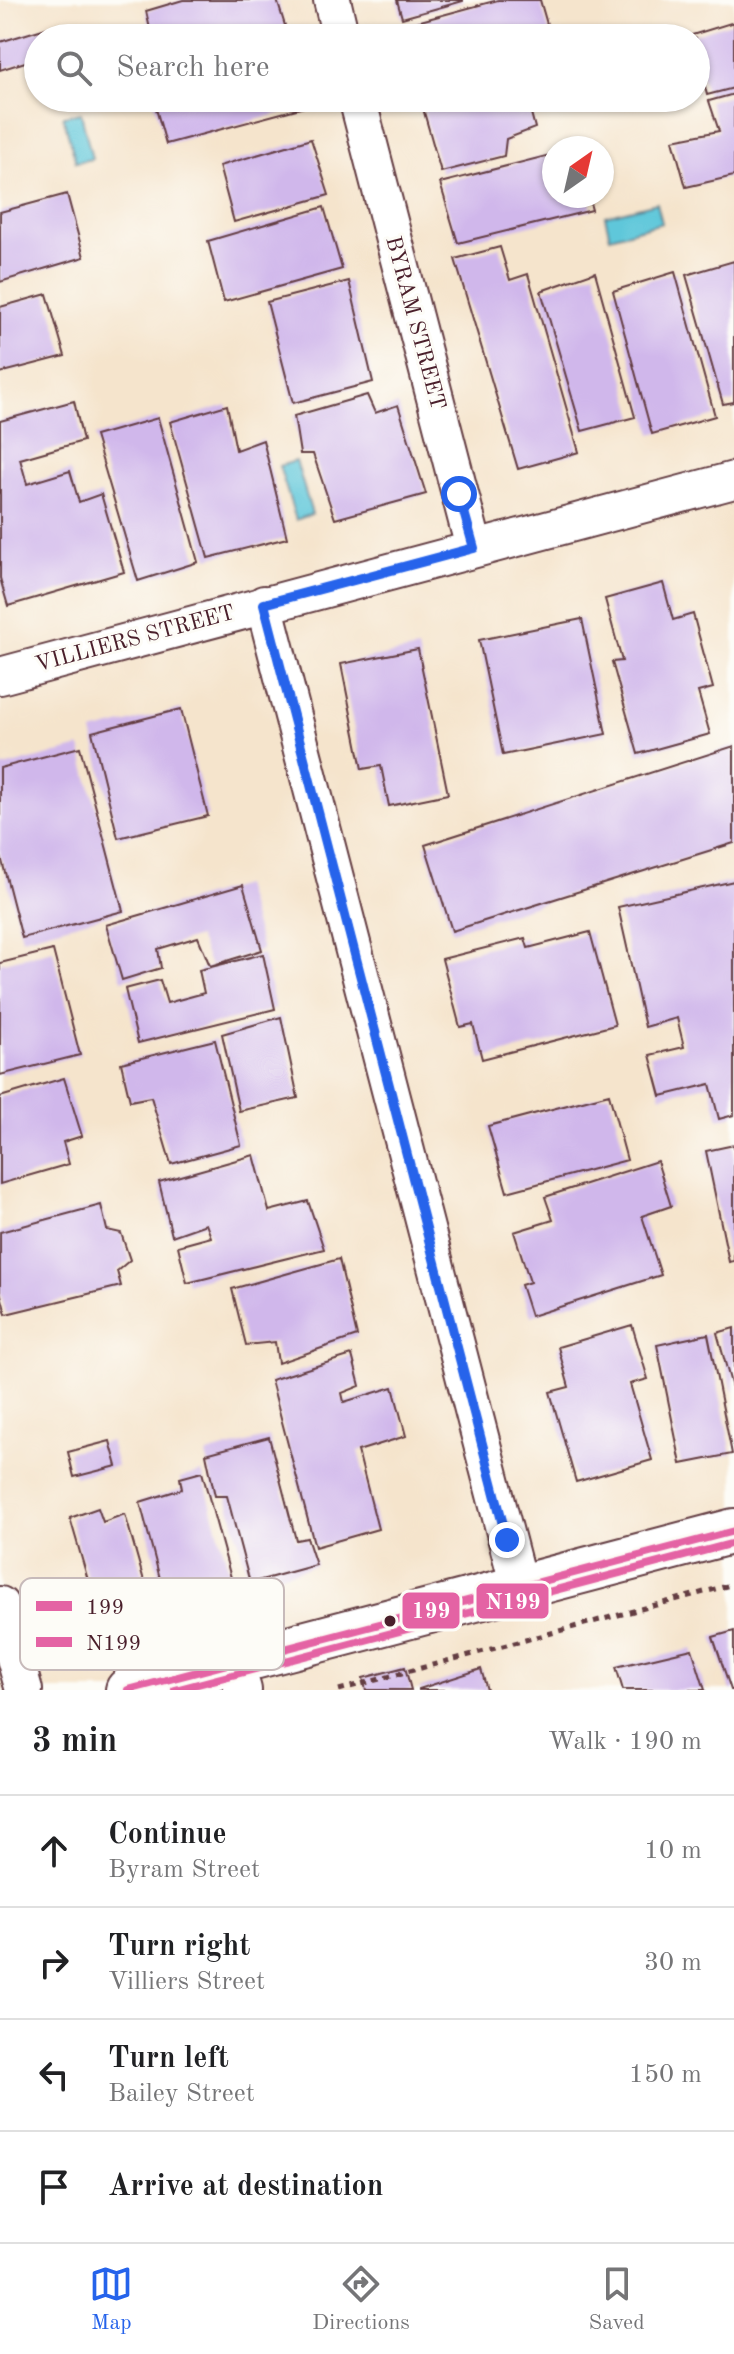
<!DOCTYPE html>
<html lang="en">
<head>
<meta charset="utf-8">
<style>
	body { margin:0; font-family:"Old Standard TT",serif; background:#f2f2f2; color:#202124 }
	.compass { position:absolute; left:542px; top:136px; width:72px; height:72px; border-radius:50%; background:#fff; box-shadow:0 2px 6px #0004; rotate:34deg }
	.stop { position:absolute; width:24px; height:24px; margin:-18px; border:6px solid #2563eb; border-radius:50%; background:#fff }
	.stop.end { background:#2563eb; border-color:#fff; box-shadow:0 2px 8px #0008 }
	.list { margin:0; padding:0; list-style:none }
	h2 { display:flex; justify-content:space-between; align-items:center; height:104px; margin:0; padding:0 32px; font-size:34px }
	h2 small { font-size:26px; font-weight:400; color:#757577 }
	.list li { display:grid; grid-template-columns:52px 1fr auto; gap:24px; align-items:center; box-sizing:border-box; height:112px; padding:0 32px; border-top:2px solid #e0e0e0 }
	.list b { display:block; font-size:30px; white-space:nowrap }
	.list p { margin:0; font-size:26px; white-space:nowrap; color:#757577 }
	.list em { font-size:26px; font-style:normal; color:#757577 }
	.icon { flex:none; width:44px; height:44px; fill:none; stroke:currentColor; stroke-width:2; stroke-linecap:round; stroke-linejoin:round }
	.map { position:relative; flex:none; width:734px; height:1690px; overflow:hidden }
	.search { position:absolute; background:#fff; box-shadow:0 2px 6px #0004; left:24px; right:24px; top:24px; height:88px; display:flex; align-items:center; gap:20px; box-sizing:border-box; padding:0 28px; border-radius:44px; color:#757577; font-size:30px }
	.sheet { height:552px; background:#fff }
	nav { display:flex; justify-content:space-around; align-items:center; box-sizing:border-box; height:112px; border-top:2px solid #e0e0e0; background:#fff; font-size:22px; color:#757577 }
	nav a { display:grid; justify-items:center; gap:4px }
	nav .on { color:#2563eb }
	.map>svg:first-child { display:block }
	.water { fill:#5ec7da; stroke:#547382; stroke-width:2 }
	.building { fill:#d0b7eb }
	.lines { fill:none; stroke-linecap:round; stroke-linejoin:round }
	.minor-casing { stroke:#643d43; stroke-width:40 }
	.tertiary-casing { stroke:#643d43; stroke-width:48 }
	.path { stroke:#643d43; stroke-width:5; stroke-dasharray:6 6; stroke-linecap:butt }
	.minor { stroke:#fff; stroke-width:36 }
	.tertiary { stroke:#fff; stroke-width:44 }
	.bus-1-casing { stroke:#fdfcf7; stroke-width:14 }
	.bus-2-casing { stroke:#fdfcf7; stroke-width:14 }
	.bus-1 { stroke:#e463a4; stroke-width:8 }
	.bus-2 { stroke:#e463a4; stroke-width:8 }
	.route { stroke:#2563eb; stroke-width:10 }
	.bus-dot { fill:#4a1f2b; stroke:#fdfcf7; stroke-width:3 }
	.labels { text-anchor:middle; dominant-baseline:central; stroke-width:6; stroke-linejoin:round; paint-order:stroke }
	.street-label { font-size:22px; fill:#4a1f2b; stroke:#fdfcf7 }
	.key { fill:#fdfcf7; stroke:#c7baba; stroke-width:2 }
	.key-label { font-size:22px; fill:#4a1f2b }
	.line-badge { stroke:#fdfcf7; stroke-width:3 }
	.badge-label { font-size:22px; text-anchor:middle; font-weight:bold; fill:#fff }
</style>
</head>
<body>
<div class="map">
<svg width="734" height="1690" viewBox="0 0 734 1690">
	<rect width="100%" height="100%" fill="#fdfcf7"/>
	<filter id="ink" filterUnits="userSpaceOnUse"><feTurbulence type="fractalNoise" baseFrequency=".0125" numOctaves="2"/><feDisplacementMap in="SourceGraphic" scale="16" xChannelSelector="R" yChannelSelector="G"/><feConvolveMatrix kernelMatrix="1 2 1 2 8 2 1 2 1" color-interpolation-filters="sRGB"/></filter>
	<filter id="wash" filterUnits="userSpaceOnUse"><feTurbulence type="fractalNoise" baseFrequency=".006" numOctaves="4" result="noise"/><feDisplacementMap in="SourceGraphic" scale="32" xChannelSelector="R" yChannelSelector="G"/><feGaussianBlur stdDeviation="1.8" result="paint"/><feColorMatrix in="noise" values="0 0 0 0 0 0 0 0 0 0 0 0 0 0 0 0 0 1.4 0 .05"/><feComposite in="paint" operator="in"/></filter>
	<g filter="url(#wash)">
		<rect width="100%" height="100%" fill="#f5e4cc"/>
		<path class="water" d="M81,113L92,159L76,162L63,116Z
			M657,203L662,223L610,237L605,216Z
			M296,461L312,514L296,520L279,466Z"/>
		<g id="blocks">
			<path class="building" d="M183,0H277L287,32L263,38H152L146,11Z
				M397,0H463V1L402,18Z
				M498,0H540L551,38H405L402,26Z
				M734,22V88L707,95L696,52V38H692V35Z
				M46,28L49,38H38V58L0,70V42Z
				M734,94V176L686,187L673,140L719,131L709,101Z
				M153,98H301L304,107L166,144Z
				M446,98H527L535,128L506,139L504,156L441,172L422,105Z
				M311,139L329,195L234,222L219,166Z
				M554,154V196H588L592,210L458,243L440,183Z
				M67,194L84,257L0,282V212Z
				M324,207L342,269L224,302L208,241Z
				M500,247L510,280L528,274L579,452L518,469L455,259Z
				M734,261V402L723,404L686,275Z
				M595,272L635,417L582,431L541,291Z
				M675,272L715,416L652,434L613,291Z
				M349,281L373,382L293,403L267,302Z
				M47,294L65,356L0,373V307Z
				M367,395L375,413L398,405L426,494L335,519L313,454H300L294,416Z
				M74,401L83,441L20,459L27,484L70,471L79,502L101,494L124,572L8,606L0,578V421Z
				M227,405L236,450L263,440L287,538L208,558L170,422Z
				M158,418L198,562L138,581L95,436Z
				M663,583L673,620L693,614L713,688L698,692L710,734L638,754L612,662L622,661L605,599Z
				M582,619L606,734L503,755L479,640Z
				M418,649L448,794L389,806L381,766L362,769L341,664Z
				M181,709L208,816L118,838L92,732Z
				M734,746V843L452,931L425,845Z
				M80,747L123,911L22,938L0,853V768Z
				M734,881V1115L719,1119L710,1084L661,1096L650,1055L684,1047L677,1018L645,1027L618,907Z
				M243,885L262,950L210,966L198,937L158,949L161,968L122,980L106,925Z
				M590,932L615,1025L482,1059L473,1024L460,1027L442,959L525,938L528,948Z
				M53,950L80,1055L0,1075V963Z
				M263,954L275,1009L138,1043L125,989L160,980L167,1003L204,993L199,970Z
				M281,1017L298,1098L239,1111L222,1034Z
				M215,1040L241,1145L171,1164L151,1097L130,1101L121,1063Z
				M64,1078L82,1136L63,1142L69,1164L0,1184V1097Z
				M609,1094L627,1160L507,1192L488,1126Z
				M734,1145V1261L729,1262L706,1151Z
				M254,1155L269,1211L308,1201L324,1249L187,1283L178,1246L211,1237L206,1224L172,1236L159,1182Z
				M657,1161L671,1206L642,1216L661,1275L531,1316L521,1285L530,1282L514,1232L553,1220L545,1197Z
				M101,1205L107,1230L121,1233L130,1260L117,1271L121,1286L6,1314L0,1291V1232Z
				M339,1259L357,1336L278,1363L275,1342L246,1345L232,1289Z
				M632,1325L648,1379L630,1384L652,1460L576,1482L550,1392L569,1387L558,1347Z
				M734,1328V1391H733L717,1333Z
				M708,1334L732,1454L681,1464L657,1345Z
				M352,1355L360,1386L342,1393L344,1402L393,1387L406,1436L358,1451L378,1529L315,1547L271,1380Z
				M269,1437L296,1540L307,1538L316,1565L250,1583L227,1496H215L206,1454Z
				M110,1441L117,1466L74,1477L68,1452Z
				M202,1472L236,1596L170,1617L140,1502L182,1489L180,1478Z
				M98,1508L103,1522L125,1514L154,1616L134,1622L130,1607L99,1618L70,1518Z
				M734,1631V1690H731L713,1637Z
				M692,1649L705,1690H623L616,1667Z
				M405,1667L411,1690H366L363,1678Z
				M481,1669L487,1690H419V1689Z"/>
		</g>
	</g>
	<g filter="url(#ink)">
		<use href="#blocks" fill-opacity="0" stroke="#643d43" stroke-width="2"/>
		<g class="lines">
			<g class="minor-casing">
				<path id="minor" d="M332,0L341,38
					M357,98L474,548
					M264,604L519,1587
					M0,676L734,480
					M0,1605L24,1690
					M235,1662L243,1690"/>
			</g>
			<g class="tertiary-casing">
				<path id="tertiary" d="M128,1690L734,1531"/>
			</g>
			<path class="path" d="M339,1690L734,1584"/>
			<use href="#minor" class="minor"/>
			<use href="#tertiary" class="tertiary"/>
			<g class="bus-1-casing">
				<path id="bus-1" d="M128,1690L734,1531"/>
			</g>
			<g class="bus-2-casing">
				<path id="bus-2" d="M175,1690L734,1543"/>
			</g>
			<use href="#bus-1" class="bus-1"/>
			<use href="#bus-2" class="bus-2"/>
		</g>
	</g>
	<g class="lines" filter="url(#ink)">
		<path class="route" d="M459,494L474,548L264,604L507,1540"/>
	</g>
	<circle class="bus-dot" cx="390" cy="1621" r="7"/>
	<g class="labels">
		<g class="street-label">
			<text transform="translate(415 323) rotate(75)">BYRAM STREET</text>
			<text transform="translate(135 639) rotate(-15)">VILLIERS STREET</text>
		</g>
	</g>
	<rect x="20" y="1578" width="264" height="92" rx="12" class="key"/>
	<rect x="36" y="1601" width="36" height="10" fill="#e463a4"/>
	<rect x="36" y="1637" width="36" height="10" fill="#e463a4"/>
	<g class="key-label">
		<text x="86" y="1614">199</text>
		<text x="86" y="1650">N199</text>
	</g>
	<g class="line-badge">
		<rect x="475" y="1582" width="75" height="38" rx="8" fill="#e463a4"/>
		<rect x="401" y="1591" width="60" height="39" rx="8" fill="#e463a4"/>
	</g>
	<g class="badge-label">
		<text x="513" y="1609">N199</text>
		<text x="431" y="1618">199</text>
	</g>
</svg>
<svg class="compass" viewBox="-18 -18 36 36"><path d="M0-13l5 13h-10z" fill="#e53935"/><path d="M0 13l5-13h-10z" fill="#757577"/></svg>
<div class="stop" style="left:459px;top:494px"></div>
<div class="stop end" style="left:507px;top:1540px"></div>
<div class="search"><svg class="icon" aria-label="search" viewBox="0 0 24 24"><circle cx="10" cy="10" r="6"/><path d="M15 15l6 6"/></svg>Search here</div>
</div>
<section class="sheet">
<h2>3 min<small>Walk · 190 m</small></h2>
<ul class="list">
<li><svg class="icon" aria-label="ahead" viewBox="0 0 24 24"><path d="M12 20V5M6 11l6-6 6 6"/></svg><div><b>Continue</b><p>Byram Street</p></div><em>10 m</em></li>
<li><svg class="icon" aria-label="right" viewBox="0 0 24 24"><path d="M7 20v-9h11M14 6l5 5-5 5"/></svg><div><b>Turn right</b><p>Villiers Street</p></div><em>30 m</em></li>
<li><svg class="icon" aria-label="left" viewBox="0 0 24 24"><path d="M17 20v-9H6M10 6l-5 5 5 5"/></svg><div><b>Turn left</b><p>Bailey Street</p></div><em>150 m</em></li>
<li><svg class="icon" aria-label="arrive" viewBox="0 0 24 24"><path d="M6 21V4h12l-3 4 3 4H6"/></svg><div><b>Arrive at destination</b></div></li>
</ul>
</section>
<nav>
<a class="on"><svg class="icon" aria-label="map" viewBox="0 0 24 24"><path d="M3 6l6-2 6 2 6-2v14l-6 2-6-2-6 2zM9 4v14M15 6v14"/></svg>Map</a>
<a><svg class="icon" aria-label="directions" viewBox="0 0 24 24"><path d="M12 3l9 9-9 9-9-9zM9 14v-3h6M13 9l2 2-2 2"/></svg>Directions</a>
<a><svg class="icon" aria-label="saved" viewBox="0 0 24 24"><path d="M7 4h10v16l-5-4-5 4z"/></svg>Saved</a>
</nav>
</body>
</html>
